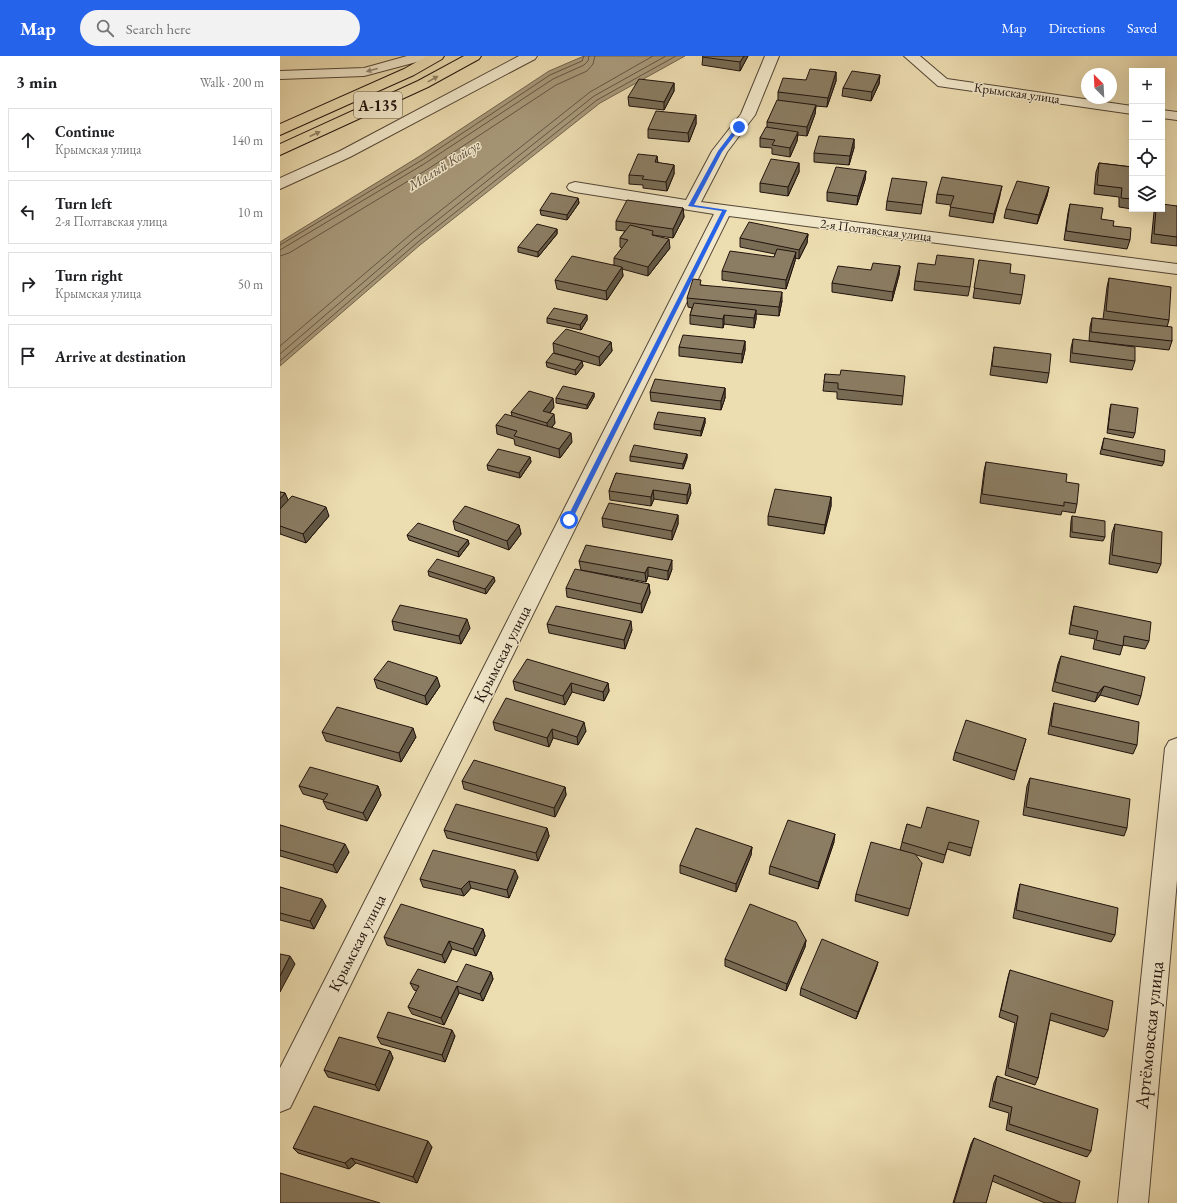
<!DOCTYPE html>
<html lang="en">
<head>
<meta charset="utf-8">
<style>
	body { margin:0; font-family:"EB Garamond",serif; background:#f2f2f2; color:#202124 }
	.controls { position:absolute; right:12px; top:12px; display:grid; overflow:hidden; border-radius:0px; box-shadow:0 4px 16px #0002 }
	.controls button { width:36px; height:36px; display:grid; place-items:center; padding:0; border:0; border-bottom:1px solid #e0e0e0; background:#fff; color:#202124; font:20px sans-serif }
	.compass { position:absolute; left:801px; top:12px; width:36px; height:36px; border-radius:50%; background:#fff; box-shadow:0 4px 16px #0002; rotate:336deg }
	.stop { position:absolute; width:12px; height:12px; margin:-9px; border:3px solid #2563eb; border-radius:50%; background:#fff }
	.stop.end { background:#2563eb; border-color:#fff; box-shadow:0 1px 4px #0008 }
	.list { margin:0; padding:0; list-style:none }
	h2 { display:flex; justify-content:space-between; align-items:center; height:52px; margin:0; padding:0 16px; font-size:17px }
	h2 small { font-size:13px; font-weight:400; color:#757577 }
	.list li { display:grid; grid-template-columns:26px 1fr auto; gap:12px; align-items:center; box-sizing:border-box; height:64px; margin:0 8px 8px; padding:0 8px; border:1px solid #e0e0e0; border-radius:0px }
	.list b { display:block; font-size:15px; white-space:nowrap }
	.list p { margin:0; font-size:13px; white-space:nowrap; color:#757577 }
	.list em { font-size:13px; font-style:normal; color:#757577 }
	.icon { flex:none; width:22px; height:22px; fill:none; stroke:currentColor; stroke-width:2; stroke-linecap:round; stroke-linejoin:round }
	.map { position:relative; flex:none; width:897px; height:1147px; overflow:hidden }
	header { display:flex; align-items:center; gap:24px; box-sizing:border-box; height:56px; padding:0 20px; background:#2563eb; color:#fff }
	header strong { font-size:19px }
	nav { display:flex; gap:22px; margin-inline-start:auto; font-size:14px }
	.search { width:280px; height:36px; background:#f2f2f2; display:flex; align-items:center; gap:10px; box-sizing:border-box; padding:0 14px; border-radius:22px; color:#757577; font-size:15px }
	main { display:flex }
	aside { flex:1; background:#fff }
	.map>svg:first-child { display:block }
	.water { fill:#a8997a; stroke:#72634e }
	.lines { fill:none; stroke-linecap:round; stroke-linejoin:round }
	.shore { stroke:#645644; stroke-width:1 }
	.minor-casing { stroke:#544636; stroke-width:2 }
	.highway-casing { stroke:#21130d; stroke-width:2 }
	.minor { fill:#f3eacd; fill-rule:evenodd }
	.highway { fill:#eddeb2; fill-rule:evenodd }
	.wall { fill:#786c55; stroke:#21130d }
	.shaded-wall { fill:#615845; stroke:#21130d }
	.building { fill:#8b7d63; stroke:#21130d }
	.oneway { fill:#948977 }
	.oneway2 { fill:#918368 }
	.route { fill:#2563eb }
	.labels { text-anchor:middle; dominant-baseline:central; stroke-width:3; stroke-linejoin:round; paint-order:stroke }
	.far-street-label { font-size:13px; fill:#21130d; stroke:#f3eacd }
	.far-water-label { font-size:14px; font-style:italic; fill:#5e4f3e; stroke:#f3eacd }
	.shield { fill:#f3eacd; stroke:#605447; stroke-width:1 }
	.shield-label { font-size:15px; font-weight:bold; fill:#21130d }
	.street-label { font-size:16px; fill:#21130d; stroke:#f3eacd }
	.near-street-label { font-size:19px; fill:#21130d; stroke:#f3eacd }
</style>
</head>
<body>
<header>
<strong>Map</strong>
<div class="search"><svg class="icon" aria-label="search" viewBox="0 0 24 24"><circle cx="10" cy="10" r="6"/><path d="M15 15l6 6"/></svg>Search here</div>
<nav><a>Map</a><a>Directions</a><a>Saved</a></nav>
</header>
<main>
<aside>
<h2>3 min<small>Walk · 200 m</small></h2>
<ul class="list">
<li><svg class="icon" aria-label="ahead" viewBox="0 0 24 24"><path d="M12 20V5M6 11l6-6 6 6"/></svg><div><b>Continue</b><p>Крымская улица</p></div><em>140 m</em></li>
<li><svg class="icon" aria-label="left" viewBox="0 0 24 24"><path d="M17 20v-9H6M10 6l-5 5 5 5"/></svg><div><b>Turn left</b><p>2-я Полтавская улица</p></div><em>10 m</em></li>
<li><svg class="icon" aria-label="right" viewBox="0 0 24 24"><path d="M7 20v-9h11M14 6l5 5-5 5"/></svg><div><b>Turn right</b><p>Крымская улица</p></div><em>50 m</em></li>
<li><svg class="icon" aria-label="arrive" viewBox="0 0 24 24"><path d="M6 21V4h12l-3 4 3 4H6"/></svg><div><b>Arrive at destination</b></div></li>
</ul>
</aside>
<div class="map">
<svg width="897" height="1147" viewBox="0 0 897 1147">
	<rect width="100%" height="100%" fill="#eddeb2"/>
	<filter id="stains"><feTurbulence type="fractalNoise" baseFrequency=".005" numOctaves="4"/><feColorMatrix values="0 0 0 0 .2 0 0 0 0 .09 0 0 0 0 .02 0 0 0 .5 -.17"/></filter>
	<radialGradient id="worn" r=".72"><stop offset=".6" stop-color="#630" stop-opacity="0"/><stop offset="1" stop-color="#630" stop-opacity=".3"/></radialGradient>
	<path class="water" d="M304,0H405L320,47L140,189L0,310V186L140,100L269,15Z"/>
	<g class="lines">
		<path class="shore" d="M0,189L142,104L270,19L302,5L304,0
			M0,194L144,108L273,23L304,9L308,5L309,0
			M0,200L9,197L148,113L276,29L307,15L313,8L315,0
			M0,290L131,178L310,36L373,0
			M0,298L135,182L314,40L386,0
			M0,305L138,186L317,44L396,0"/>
		<g class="minor-casing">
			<path id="minor" d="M127,0H150L148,3L84,20L0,23V15L84,12Z
				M239,0H257L255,3L70,101L0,133V122L60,95Z
				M485,0H499L475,59L447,96L421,146L897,208V218L449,160L10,1052L0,1056V1012L434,158L295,136L289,134L287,131L289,128L295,126L406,144L432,95L461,58Z
				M624,0H640L667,23L852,50V58L658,30Z
				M882,54L897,56V64L882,62Z
				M897,682V824L868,1147H838L885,692L889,685Z"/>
		</g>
		<g class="highway-casing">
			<path id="highway" d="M147,0H164L162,3L134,19L0,79V68L124,13Z
				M184,0H201L199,3L148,31L0,99V88L138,25Z"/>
		</g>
		<use href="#minor" class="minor"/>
		<use href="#highway" class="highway"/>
	</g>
	<path class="wall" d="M423,0H468L460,15L422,9Z
		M556,16V25L547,51L536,50L535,58L527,80L518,79L517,85L510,101L492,98V92L480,91V82L487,71V66L498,44V36L526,24Z
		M600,19L599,28L591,45L562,40L563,32Z
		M394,27V35L384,54L349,50L348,41Z
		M416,59V68L409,86L368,82V73Z
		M574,83V92L569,109L534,106V97Z
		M377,100L378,107L394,109V118L387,135L363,132V129L349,128V119Z
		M519,107V116L508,140L480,136V127Z
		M819,107L852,111V153L839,151V141L814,138L816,116Z
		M586,115L585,124L577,149L547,145V136Z
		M769,131L767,140L757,168L724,162L726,153Z
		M645,135L641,158L606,154L607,145Z
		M657,138L720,139L713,167L669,160L671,149L656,147Z
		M298,142L299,147L287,164L261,159L260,154Z
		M790,148L821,163L833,170L850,184L847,193L784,184L788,157Z
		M897,150V190L871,187L874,156L875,153H882Z
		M403,152L404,161L393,182L373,179L390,192L368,220L342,213L343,220L327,244L277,233L275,224L334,209V202L342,192L340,191V182L345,175L336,174V165Z
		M854,153H870L869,155Z
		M277,173V178L258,201L238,196V191Z
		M528,178L527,187L519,203L515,202V205L506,233L442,224V215L494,201L495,198L460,191V182Z
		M699,204L730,217L742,239L740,248L693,242Z
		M655,209L690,231L688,240L634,234L635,225Z
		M620,210L619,219L612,245L552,236V227L591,214Z
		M829,222L889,264L887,271L892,285L889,294L809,285L810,271L812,262L823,263L827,231Z
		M421,229L502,245L499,260L476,258V263L474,272L444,268L443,272L410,268V259L412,252L408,251L407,242Z
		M307,259V264L301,274L267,267V262Z
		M793,283L855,305L852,314L790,306L791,292Z
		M465,285V294L462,307L399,300V291Z
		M331,286L332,295L320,310L274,297L273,287Z
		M714,291L769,317L767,327L710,319Z
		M302,305L303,310L296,319L267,311L266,306Z
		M545,318L623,340L622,349L557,343V336L543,335Z
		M445,332V342L441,354L371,345L370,336Z
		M314,337V341L307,353L276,347V342Z
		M831,348L855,377L853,382L827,377L830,352Z
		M274,351L270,357L275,367L272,371L292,386L280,402L235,389L234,383L217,378L216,369L232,360L231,356Z
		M425,362V367L421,380L374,373V368Z
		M824,382L884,406L882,410L820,398Z
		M407,398V402L403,413L350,405V400Z
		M250,401L251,406L240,422L208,414L207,409Z
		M706,406L797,448L795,457L782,455L781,459L700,447L704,415Z
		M336,417L411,437L407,448L374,443L371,450L330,444L329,435Z
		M0,436L5,437L8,445L49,460L26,487L0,478Z
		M551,441V450L544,478L488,469V460Z
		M398,459V468L392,484L323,471L322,462Z
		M792,460L825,481L823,485L790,481L791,465Z
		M173,465L239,469L241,478L229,494L175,474Z
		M835,468L881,508L877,517L829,508L832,477Z
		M127,479L188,484L189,488L179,501L129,484Z
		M299,505L392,513L388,524L368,520L366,526L301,514Z
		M148,515L215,525L206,538L149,520Z
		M369,528L370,537L362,557L287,541L286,532Z
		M794,550L869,585L865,593L843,589L840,599L813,593L815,583L789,578L792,559Z
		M112,565L190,572L181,588L114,574Z
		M267,568L352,574L345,593L269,577Z
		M781,600L861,640L858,649L820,639L815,646L772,635L778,608Z
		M94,623L160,630L147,649L97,632Z
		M233,625L328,627L329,635L324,645L292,636L285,649L235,634Z
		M774,647L857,689L853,698L768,678L772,655Z
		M213,666L306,675L298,689L273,682L269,691L215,674Z
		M42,676L136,681L121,706L46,685Z
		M746,683L734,724L673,704L675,696Z
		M750,722L847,772L844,780L743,759L747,730Z
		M182,725L285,731L286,739L275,761L184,733Z
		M19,730H98L101,739L87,765L47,753L43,745L44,744L23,738Z
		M627,768L692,792L690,800L667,793L663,807L620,794Z
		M0,769L69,796L57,817L0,800Z
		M267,772L269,780L258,805L167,782L164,774Z
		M554,786L538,833L489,818L490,810Z
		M472,791L471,799L456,836L400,817V809Z
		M642,807L628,860L575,845L576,838Z
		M238,821L229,842L191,832L184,840L143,831L140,823Z
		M740,828L835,879L831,886L733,862L738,836Z
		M0,831L46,850L34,873L0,864Z
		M203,873L205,880L196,900L172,893L165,907L107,889L104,881Z
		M526,884L525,891L506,935L445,910V903Z
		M598,906L596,913L576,963L520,939L521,932Z
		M730,914L828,974L824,981L770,964L758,1022L755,1029L725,1019L735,967L719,961L728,921Z
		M211,916L213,923L203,945L179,937L164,969L132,958L128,951L137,935L134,934L130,927L177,926Z
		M175,980L165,1006L101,988L97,981Z
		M110,995L113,1002L99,1035L48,1021L44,1014Z
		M717,1020L811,1095L807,1101L726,1074L729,1057L709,1051L714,1027Z
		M694,1082L795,1147H765L712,1125L706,1147H673L691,1088Z
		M152,1091L137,1127L76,1107L69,1113L18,1097L13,1092Z"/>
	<path class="shaded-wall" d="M464,0H468L460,15V6Z
		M556,16V25L547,51L548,42Z
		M600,19L599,28L591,45L592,36Z
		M394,27V35L384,54V46Z
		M536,49L535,58L527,80V71Z
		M416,59V68L409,86L408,77Z
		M518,76L517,85L510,101V92Z
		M574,83V92L569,109L570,100Z
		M377,100L378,109L375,106Z
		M519,107V116L508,140V131Z
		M394,109V118L387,135L386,126Z
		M586,115L585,124L577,149L578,140Z
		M722,130L720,139L713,167L714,158Z
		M769,131L767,140L757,168L759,159Z
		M298,142L299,147L287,164V159Z
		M403,152L404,161L393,182V173Z
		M277,173V178L258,201V196Z
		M528,178L527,187L519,203V194Z
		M389,183L390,192L368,220V211Z
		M516,196L515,205L506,233V224Z
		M620,210L619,219L612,245L613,236Z
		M342,211L343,220L327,244L326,235Z
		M502,236V245L499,260V251Z
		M476,254V263L474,272V262Z
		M307,259V264L301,274L300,269Z
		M444,259V268L443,272V263Z
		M465,285V294L462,307V298Z
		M331,286L332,295L320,310L319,301Z
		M302,305L303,310L296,319L295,314Z
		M445,332V342L441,354V345Z
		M314,337V341L307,353V349Z
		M273,342L274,351L264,364L263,355Z
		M274,358L275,367L268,376L267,367Z
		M425,362V367L421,380V375Z
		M291,377L292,386L280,402L279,393Z
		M407,398V402L403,413V408Z
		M250,401L251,406L240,422L239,417Z
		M410,428L411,437L407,448V439Z
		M373,434L374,443L371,450V441Z
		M5,437L9,446L0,456V443Z
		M551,441V450L544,478L545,469Z
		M46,451L49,460L26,487L23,478Z
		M398,459V468L392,484V475Z
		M239,469L241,478L229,494L227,485Z
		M188,484L189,488L179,501L178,496Z
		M392,504V513L388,524V515Z
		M368,511V520L366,526L365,517Z
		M214,521L215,525L206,538L205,533Z
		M369,528L370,537L362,557L361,548Z
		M187,563L190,572L181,588L179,580Z
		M351,565L352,574L345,593L344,584Z
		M157,621L160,630L147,649L145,640Z
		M291,627L292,636L285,649L283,640Z
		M328,627L329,635L324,645L323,636Z
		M824,630L820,639L815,646L818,637Z
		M304,666L306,675L298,689L297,681Z
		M133,672L136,681L121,706L119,697Z
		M272,673L273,682L269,691L267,682Z
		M98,730L101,739L87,765L83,757Z
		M285,731L286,739L275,761L274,752Z
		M267,772L269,780L258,805L256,797Z
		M555,778L554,786L538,833L539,826Z
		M65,788L69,796L57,817L53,809Z
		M472,791L471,799L456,836V828Z
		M235,814L238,821L229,842L227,834Z
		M189,825L191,832L184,840L181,833Z
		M42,843L46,850L34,873L30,865Z
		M203,873L205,880L196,900L193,893Z
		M526,884L525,891L506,935L507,928Z
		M169,885L172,893L165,907L162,899Z
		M10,900L15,908L0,936V920Z
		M598,906L596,913L576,963L578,956Z
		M211,916L213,923L203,945L200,938Z
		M177,930L179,937L164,969L161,962Z
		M172,974L175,980L165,1006L162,999Z
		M110,995L113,1002L99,1035L95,1029Z
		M148,1085L152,1091L137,1127L133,1121Z
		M71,1102L76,1107L69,1113L65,1107Z"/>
	<path class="building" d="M423,0H464L460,6L422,1Z
		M530,13L556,16L548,42L498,36L503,22L526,24Z
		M572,15L600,19L592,36L563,32Z
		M359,23L394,27L384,46L348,41Z
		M497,44L536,49L527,71L487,66Z
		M376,55L416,59L408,77L368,73Z
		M486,71L518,76L510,92L492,89L495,84L480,82Z
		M539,80L574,83L570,100L534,97Z
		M358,98L377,100L375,106L394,109L386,126L362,123L364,120L349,119Z
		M491,103L519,107L508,131L480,127Z
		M819,107L852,111V143L841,142L842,132L817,129Z
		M556,111L586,115L578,140L547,136Z
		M662,121L722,130L714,158L670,151L674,140L657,138Z
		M612,122L647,126L642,149L607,145Z
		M737,125L769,131L759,159L726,153Z
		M271,137L298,142L287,159L260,154Z
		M347,144L403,152L393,173L336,165Z
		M790,148L823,152L821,163L834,165L833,170L851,172L850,184L786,175Z
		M882,148L897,150V181L874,178L876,153H882Z
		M469,166L528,178L519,194L460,182Z
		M257,168L277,173L258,196L238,191Z
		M350,169L373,175L372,179L389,183L368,211L334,202L348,184L340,182Z
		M497,193L516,196L506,224L442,215L450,195L494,201Z
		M657,199L694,203L690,231L635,225L638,207L655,209Z
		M292,200L342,211L326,235L275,224Z
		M699,204L731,208L730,217L745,219L742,239L694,232Z
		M593,207L620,210L613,236L552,227L558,210L591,214Z
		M829,222L891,231L889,264L826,255Z
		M413,223L421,224L420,229L502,236L499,251L407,242Z
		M414,247L476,254L474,262L444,259L443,263L410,259Z
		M274,252L307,259L300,269L267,262Z
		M812,262L892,271V285L811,276Z
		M286,273L331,286L319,301L273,287Z
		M403,279L465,285L462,298L399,291Z
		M793,283L855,291V305L792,297Z
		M714,291L771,298L769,317L712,310Z
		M273,297L302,305L295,314L266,306Z
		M561,314L625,320L623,340L558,333V327L544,326L545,318L560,319Z
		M375,323L445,332L441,345L370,336Z
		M283,330L314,337L307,349L276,342Z
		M249,335L273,342L263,355L274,358L267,367L231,356Z
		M831,348L858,352L855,377L828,373Z
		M378,356L425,362L421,375L374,368Z
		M225,358L291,377L279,393L234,380L237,375L216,369Z
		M824,382L885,394L884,406L822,393Z
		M354,389L407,398L403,408L350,400Z
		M218,393L250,401L239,417L207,409Z
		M706,406L787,418L786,426L799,428L797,448L784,446V450L702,438Z
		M336,417L410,428L407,439L373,434L371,441L329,435Z
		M495,433L551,441L545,469L488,460Z
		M0,436L5,437L0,443Z
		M12,440L46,451L23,478L0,470V453Z
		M329,447L398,459L392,475L322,462Z
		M185,450L239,469L227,485L173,465Z
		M792,460L825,465V481L792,476Z
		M138,467L188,484L178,496L127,479Z
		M835,468L882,476L881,508L832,499Z
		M306,489L392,504L388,515L368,511L365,517L299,505Z
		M157,503L214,521L205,533L148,515Z
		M295,513L369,528L361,548L286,532Z
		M120,549L187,563L179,580L112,565Z
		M276,550L351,565L344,584L267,568Z
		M794,550L871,566L869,585L844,580L843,590L816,584L818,575L791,569Z
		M781,600L865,621L861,640L824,630L818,637L775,626Z
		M247,603L328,627L323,636L291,627L283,640L233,625Z
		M108,605L157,621L145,640L94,623Z
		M226,642L304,666L297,681L272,673L267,682L213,666Z
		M774,647L859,666L857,689L771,670Z
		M57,651L133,672L119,697L42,676Z
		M686,664L746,683L736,715L675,696Z
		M194,704L285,731L274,752L182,725Z
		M30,711L98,730L83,757L43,745L48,738L19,730Z
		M750,722L850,743L847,772L746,751Z
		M176,748L267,772L256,797L164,774Z
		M647,751L699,765L692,792L669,786L665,799L622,786L627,768L641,772Z
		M508,764L555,778L539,826L490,810Z
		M0,769L65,788L53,809L0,794Z
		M416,772L472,791L456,828L400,809Z
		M591,786L635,798L642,807L630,853L576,838Z
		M153,794L235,814L227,834L189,825L181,833L140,823Z
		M740,828L838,852L835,879L736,854Z
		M0,831L42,843L30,865L0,857Z
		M121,848L203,873L193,893L169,885L162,899L104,881Z
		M470,848L516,866L526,884L507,928L445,903Z
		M542,883L598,906L578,956L521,932Z
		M0,898L10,900L0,920Z
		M186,908L211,916L200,938L177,930L161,962L128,951L139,930L130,927L138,913L177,926Z
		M730,914L833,945L828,974L771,957L758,1022L728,1012L738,960L721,954Z
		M108,956L172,974L162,999L97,981Z
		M59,981L110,995L95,1029L44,1014Z
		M717,1020L818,1053L811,1095L729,1068L732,1051L712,1045Z
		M34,1050L148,1085L133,1121L71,1102L65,1107L13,1092Z
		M694,1082L800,1125L795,1147H782L714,1119L706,1147H674Z
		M0,1117L100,1147H0Z"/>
	<defs><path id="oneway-solid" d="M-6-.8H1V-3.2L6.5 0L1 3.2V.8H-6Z"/></defs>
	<use class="oneway" href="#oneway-solid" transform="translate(92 14) rotate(165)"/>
	<g class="oneway2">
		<use href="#oneway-solid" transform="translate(153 23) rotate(-29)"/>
		<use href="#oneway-solid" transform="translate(35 78) rotate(-25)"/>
	</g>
	<path class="route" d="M457,70L461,71L442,96L414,149L447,154L292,464L287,465L286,464L442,155L408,150L438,95Z"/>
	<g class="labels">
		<g class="far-street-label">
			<text transform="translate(737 37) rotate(8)">Крымская улица</text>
			<text transform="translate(596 174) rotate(7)">2-я Полтавская улица</text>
		</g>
		<g class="far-water-label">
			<text transform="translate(164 109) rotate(-32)">Малый Койсуг</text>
		</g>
		<rect class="shield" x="74" y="36" width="48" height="26" rx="3"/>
		<g class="shield-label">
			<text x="98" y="49">А-135</text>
		</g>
		<g class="street-label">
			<text transform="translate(222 598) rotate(-63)">Крымская улица</text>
			<text transform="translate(77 887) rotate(-63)">Крымская улица</text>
		</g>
		<g class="near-street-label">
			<text transform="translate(869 979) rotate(-84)">Артёмовская улица</text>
		</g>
	</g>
	<rect width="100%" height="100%" filter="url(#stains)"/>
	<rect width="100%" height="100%" fill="url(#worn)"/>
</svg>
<div class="controls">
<button>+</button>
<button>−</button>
<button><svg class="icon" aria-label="locate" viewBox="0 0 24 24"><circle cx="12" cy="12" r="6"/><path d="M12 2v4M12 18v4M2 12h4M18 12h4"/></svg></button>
<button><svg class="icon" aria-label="layers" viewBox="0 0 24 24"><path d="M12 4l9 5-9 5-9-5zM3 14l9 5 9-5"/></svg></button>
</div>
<svg class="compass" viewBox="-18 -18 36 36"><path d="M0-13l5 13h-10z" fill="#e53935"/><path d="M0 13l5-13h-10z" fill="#757577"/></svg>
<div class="stop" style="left:289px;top:464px"></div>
<div class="stop end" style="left:459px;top:71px"></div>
</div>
</main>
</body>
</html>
